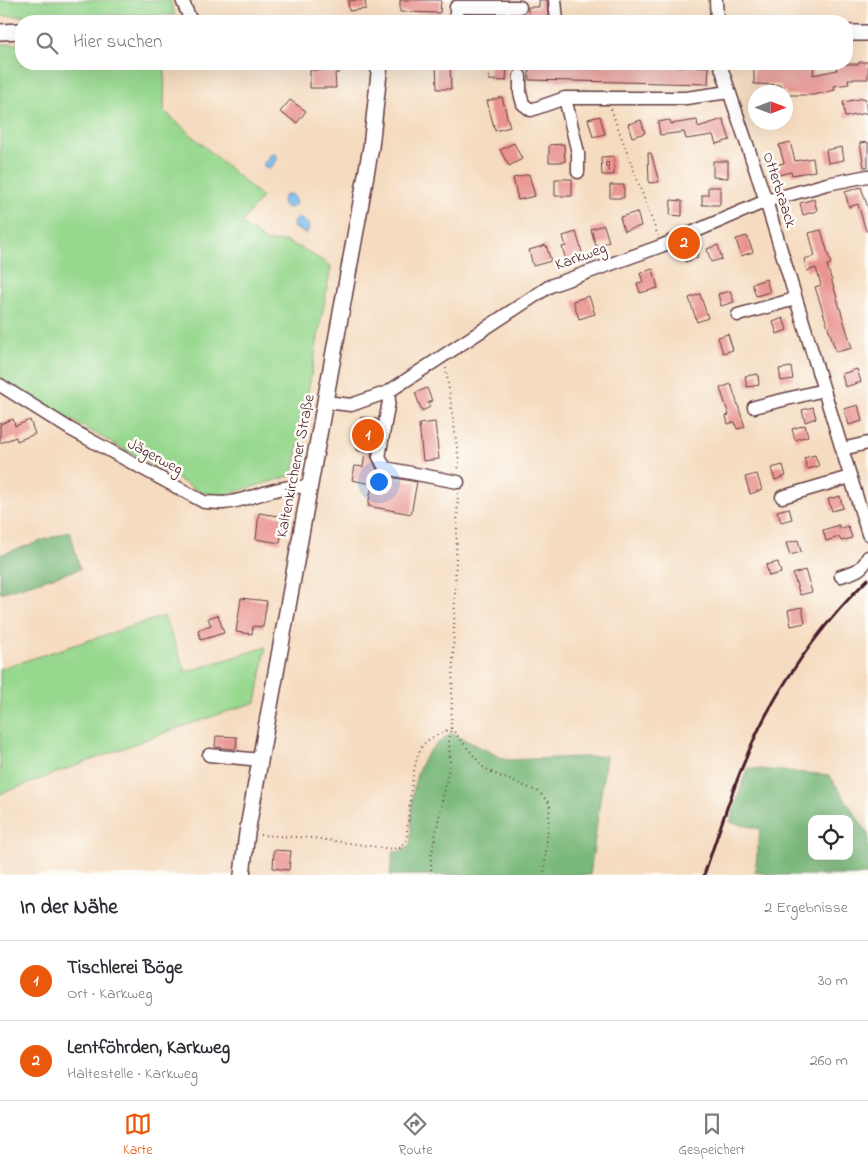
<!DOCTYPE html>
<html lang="de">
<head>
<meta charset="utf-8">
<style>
	body { margin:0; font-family:"Indie Flower",sans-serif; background:#f2f2f3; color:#2b2b33 }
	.controls { position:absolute; right:15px; bottom:15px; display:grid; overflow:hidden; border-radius:10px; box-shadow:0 5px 20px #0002 }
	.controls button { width:45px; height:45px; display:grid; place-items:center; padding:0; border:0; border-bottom:1px solid #e1e1e2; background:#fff; color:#2b2b33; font:25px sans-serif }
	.compass { position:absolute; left:748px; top:85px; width:45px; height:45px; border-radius:50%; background:#fff; box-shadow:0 5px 20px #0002; rotate:90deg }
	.you { position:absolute; left:378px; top:481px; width:18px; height:18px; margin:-12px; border:4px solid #fff; border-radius:50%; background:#1a73e8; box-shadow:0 0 0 8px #1a73e833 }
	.badge { display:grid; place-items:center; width:32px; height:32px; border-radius:50%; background:#ea580c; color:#fff; font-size:16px; font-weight:700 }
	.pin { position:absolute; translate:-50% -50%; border:2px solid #fff; box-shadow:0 1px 5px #0006 }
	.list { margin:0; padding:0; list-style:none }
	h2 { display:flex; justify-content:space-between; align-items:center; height:65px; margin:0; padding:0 20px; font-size:21px }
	h2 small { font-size:16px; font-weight:400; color:#7c7c81 }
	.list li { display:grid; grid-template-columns:32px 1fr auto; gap:15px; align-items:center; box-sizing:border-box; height:80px; padding:0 20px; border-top:1px solid #e1e1e2 }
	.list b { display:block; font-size:19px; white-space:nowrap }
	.list p { margin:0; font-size:16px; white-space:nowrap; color:#7c7c81 }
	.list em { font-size:16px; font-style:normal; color:#7c7c81 }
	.icon { flex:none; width:28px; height:28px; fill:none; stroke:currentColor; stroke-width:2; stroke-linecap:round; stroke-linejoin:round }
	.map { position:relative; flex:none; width:868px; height:875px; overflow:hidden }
	.search { position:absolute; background:#fff; box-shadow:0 5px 20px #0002; left:15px; right:15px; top:15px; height:55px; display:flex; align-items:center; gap:12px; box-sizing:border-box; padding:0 18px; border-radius:20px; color:#7c7c81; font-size:19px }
	.sheet { height:225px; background:#fff }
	nav { display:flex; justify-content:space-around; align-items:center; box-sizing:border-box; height:70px; border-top:1px solid #e1e1e2; background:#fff; font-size:14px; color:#7c7c81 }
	nav a { display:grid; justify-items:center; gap:2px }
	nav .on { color:#ea580c }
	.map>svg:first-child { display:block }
	.green { fill:#97d88e; stroke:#707c5c }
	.forest { fill:#79b879; stroke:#626c52; fill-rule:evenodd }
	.water { fill:#75b8eb; stroke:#606c8b }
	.building { fill:#e9938e }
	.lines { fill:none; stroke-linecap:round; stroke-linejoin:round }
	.minor-casing { stroke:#643b41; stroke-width:15 }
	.major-casing { stroke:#643b41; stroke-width:18 }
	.path { stroke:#643b41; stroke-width:2; stroke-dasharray:1 4; stroke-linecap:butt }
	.minor { stroke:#fff; stroke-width:12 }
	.major { stroke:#fff; stroke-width:15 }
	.rail { stroke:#4a1f2b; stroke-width:3 }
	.labels { text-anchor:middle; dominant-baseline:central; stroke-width:5; stroke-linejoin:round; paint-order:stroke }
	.number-label { font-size:14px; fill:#723c44 }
	.street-label { font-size:16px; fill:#4a1f2b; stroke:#fdfcf7 }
</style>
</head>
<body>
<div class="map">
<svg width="868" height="875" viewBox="0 0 868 875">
	<rect width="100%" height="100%" fill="#fdfcf7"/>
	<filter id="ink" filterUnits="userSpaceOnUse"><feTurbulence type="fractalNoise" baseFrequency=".02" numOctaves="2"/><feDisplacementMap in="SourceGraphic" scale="10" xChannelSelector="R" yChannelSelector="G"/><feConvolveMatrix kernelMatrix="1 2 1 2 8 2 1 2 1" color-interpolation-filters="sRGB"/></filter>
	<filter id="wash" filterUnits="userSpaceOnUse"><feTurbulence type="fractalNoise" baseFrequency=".0096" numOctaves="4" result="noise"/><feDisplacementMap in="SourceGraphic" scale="20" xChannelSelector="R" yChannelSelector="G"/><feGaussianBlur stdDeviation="1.12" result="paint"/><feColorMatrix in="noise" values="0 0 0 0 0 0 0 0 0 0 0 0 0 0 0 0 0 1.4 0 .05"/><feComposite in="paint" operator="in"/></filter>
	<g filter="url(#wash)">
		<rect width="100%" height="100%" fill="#f5dbbf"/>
		<path class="green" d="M0,0H170L175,15L0,16Z
			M0,44H21V64H165L164,111L262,197L241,223L267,242L285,241L305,250L331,266L293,475L222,496L201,492L60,414L0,377Z
			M164,616L186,672L266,647L256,702L169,731L0,794V669Z"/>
		<path class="forest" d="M70,531L80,569L0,593V555Z
			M451,733L506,760L606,756L590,875H390L393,852H400L410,846C413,816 408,782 426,756C431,747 443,740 451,733Z
			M747,768L829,775L868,834V875H775L755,872L760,829L730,822ZM812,819H849V856H812Z"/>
		<path class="water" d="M271,154H275L278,159L269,170L264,166V163Z
			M282 201a7 7 0 1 1 14 0a7 7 0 1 1-14 0Z
			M298,217L308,224L309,229L306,234L293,227L294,221Z"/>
		<g id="blocks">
			<path class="building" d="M365,0L366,9L349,11L348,1Z
				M400,0H441L440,13L400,12Z
				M539,0H547L548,17L528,18V7H539Z
				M859,62H868V79H848L849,84L834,86L835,90L814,95H786V92H781V85L754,84V64H814L813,75L837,70L836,64H859Z
				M323,64H339V73H335L336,88H310V70H324Z
				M436,64H450L451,89H437Z
				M490,64H507L506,81L489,80Z
				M529,64L709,67L708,84L529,80Z
				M502,97L510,127L495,131L487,101Z
				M865,98L867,113L845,117L843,102Z
				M290,100L306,111L297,123L280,112Z
				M600,116L605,134L593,137L588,119Z
				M723,119L730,140L716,144L713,135L686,139L684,132L660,135L658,122L670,120L671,124L697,120L698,127Z
				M641,120L645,133L632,137L628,124Z
				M790,142L795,161L813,158L815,171L792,175L791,172L774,176L771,166L784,163L779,145Z
				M868,142V167H864L860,143Z
				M514,143L522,159L509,166L500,150Z
				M564,144L565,162H549V145Z
				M842,147L844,160L828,163L826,150Z
				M648,153H651L659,182L649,183Z
				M614,156V175H602L601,157Z
				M713,161H728V178L713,177Z
				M529,174L535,196L518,200L513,178Z
				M555,179H572V196H555Z
				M610,185H624V198H610Z
				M708,187H720V205H702V195H708Z
				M861,187L868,208V231H866L858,204L849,207L845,192Z
				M814,199L817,211L803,215L800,203Z
				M671,200L682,201V216L670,215Z
				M637,212L641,226L624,231L620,217Z
				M604,225L609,242L596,246L591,229Z
				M821,230L831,264L827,265L852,348L836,352L815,287L821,285L816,268L807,271L804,259L815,256L809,233Z
				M576,232L583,255L566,260L562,247L566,246L563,236Z
				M747,236L753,252L741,256L736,239Z
				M546,245L551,261L533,266L529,250Z
				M718,245L722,259L711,262L707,249Z
				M696,250L698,258L685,262L683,255Z
				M653,269L658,288L640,293L637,283L643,282L640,273Z
				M766,279L770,292L756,296L752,284Z
				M730,291L734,302L721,306L718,294Z
				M700,294L708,318L697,322L689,298Z
				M589,296L595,314L579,319L573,301Z
				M783,318L787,330L777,334L773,322Z
				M728,334L733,350L723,353L718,337Z
				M791,367L793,379L781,381L779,369Z
				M857,369L861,382L845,387L842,374Z
				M758,374L759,385L747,387L745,376Z
				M731,384L745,427L737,429L735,422L728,424L726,416L729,415L720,388Z
				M427,388L432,401L428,403L430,407L422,411L415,393Z
				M858,405L862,421L849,425L844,409Z
				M813,407L816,418L805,422L802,410Z
				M361,417L377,419L371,456L378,472L383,476L417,482L411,514L368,506L372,484L352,480L355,466L363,467L365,452L356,450Z
				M13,419L15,426L30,420L35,434L17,441L16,437L0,443V424Z
				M435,422L439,459L423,461L419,424Z
				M805,425L808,436L795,440L792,429Z
				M815,455L819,466L807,469L804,458Z
				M783,465L786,476L775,480L771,468Z
				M757,474L762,490L750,494L745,477Z
				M840,496L843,508L832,511L828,499Z
				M789,508L792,519L781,522L777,511Z
				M259,513L284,517L280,543L256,539Z
				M839,525V529L848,526L852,538L841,541L839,537L826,541L823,530Z
				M798,540L801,552L790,555L786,543Z
				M778,562L781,573L769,576L766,565Z
				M805,570L812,592L800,595L793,574Z
				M241,598L267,601L263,627L253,626L252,634L236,632Z
				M802,607L805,623L791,626L788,610Z
				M218,615L224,633L201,640L198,630L211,625L208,618Z
				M216,736L237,737L236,749L215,747Z
				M274,850L291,851L289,870L273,868Z"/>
		</g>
	</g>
	<g filter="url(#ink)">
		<use href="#blocks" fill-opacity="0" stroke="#643b41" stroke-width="1"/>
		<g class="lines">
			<g class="minor-casing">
				<path id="minor" d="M182,0L191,21
					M555,0L557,21
					M716,0L717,21
					M456,21V7H520
					M720,64L766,201L868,534
					M520,76V93L523,104L531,110L565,98H686L729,92
					M565,98L578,153V172
					M738,315L795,299
					M0,385L70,429L204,502C210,502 217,503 223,503C252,501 280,482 309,488
					M388,392L389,401L379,457L385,468L458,482
					M326,402L351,405L388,392L550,286L661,246L766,201L827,184L868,176
					M754,407L824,390
					M842,449L868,443
					M782,497L850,477
					M841,576C854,572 863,570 868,557
					M209,755L261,760"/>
			</g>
			<g class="major-casing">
				<path id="major" d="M0,32L21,31
					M847,33H868
					M242,875L247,833L371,147L380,64"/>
			</g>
			<path class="path" d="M29,21H179
				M201,21H209
				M363,64L366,71
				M611,109L658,236
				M446,368L459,462L458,472
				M451,728L483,767L497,775L539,792L550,804L544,875
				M260,835L313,838L392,849L400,848L406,840C409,819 411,757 424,744C430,737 443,733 451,728L458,492
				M431,875V857L450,763L449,740L451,728"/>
			<use href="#minor" class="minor"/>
			<use href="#major" class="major"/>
			<path class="rail" d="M704,875C722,823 740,764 766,715C793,666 828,618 868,579"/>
		</g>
	</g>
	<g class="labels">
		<g class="number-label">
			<text x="608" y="166">9</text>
		</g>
		<g class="street-label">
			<text transform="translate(779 190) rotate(72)">Otterbraack</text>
			<text transform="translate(581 257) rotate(-20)">Karkweg</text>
			<text transform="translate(155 457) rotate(28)">Jägerweg</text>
			<text transform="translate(296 466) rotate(-79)">Kaltenkirchener Straße</text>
		</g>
	</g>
</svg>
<div class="controls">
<button><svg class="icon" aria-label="locate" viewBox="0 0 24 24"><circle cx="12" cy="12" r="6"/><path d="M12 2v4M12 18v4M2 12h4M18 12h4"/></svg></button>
</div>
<svg class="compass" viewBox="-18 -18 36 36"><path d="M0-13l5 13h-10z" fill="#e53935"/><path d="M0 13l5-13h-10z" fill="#7c7c81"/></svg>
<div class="you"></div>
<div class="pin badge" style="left:368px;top:435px">1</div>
<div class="pin badge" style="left:684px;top:243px">2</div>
<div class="search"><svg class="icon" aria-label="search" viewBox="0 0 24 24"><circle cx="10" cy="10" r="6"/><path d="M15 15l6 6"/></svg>Hier suchen</div>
</div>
<section class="sheet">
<h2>In der Nähe<small>2 Ergebnisse</small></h2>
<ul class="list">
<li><span class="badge">1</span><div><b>Tischlerei Böge</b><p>Ort · Karkweg</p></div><em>30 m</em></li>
<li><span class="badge">2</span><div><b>Lentföhrden, Karkweg</b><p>Haltestelle · Karkweg</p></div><em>260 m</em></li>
</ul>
</section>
<nav>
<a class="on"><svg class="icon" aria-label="map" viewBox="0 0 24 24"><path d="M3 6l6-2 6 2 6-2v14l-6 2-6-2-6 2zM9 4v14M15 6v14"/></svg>Karte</a>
<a><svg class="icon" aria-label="directions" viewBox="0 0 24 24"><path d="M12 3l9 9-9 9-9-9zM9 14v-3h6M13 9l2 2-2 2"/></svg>Route</a>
<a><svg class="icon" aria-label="saved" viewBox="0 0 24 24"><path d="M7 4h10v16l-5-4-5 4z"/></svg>Gespeichert</a>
</nav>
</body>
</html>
